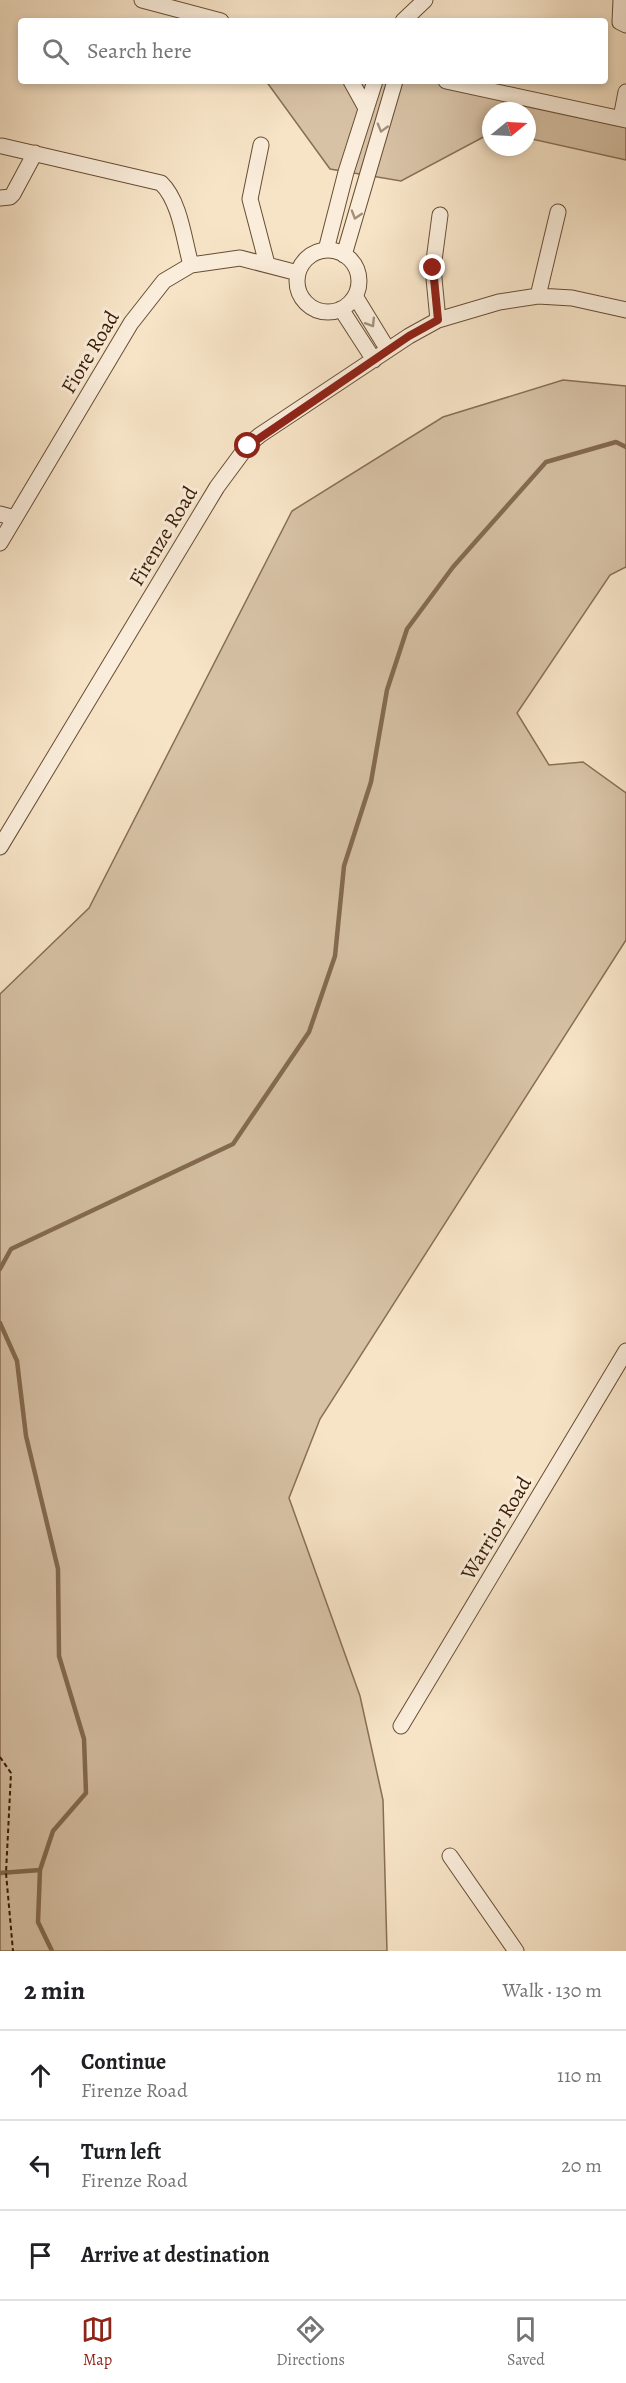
<!DOCTYPE html>
<html lang="en">
<head>
<meta charset="utf-8">
<style>
	body { margin:0; font-family:Alegreya,serif; background:#f6f6f6; color:#202124 }
	.compass { position:absolute; left:482px; top:102px; width:54px; height:54px; border-radius:50%; background:#fff; box-shadow:0 3px 9px #0003; rotate:72deg }
	.stop { position:absolute; width:18px; height:18px; margin:-14px; border:4px solid #8f2418; border-radius:50%; background:#fff }
	.stop.end { background:#8f2418; border-color:#fff; box-shadow:0 2px 6px #0008 }
	.list { margin:0; padding:0; list-style:none }
	h2 { display:flex; justify-content:space-between; align-items:center; height:78px; margin:0; padding:0 24px; font-size:26px }
	h2 small { font-size:20px; font-weight:400; color:#757577 }
	.list li { display:grid; grid-template-columns:39px 1fr auto; gap:18px; align-items:center; box-sizing:border-box; height:90px; padding:0 24px; border-top:2px solid #e0e0e0 }
	.list b { display:block; font-size:22px; white-space:nowrap }
	.list p { margin:0; font-size:20px; white-space:nowrap; color:#757577 }
	.list em { font-size:20px; font-style:normal; color:#757577 }
	.icon { flex:none; width:33px; height:33px; fill:none; stroke:currentColor; stroke-width:2; stroke-linecap:round; stroke-linejoin:round }
	.map { position:relative; flex:none; width:626px; height:1951px; overflow:hidden }
	.search { position:absolute; background:#fff; box-shadow:0 3px 9px #0003; left:18px; right:18px; top:18px; height:66px; display:flex; align-items:center; gap:15px; box-sizing:border-box; padding:0 21px; border-radius:6px; color:#757577; font-size:22px }
	.sheet { height:348px; background:#fff }
	nav { display:flex; justify-content:space-around; align-items:center; box-sizing:border-box; height:84px; border-top:2px solid #e0e0e0; background:#fff; font-size:16px; color:#757577 }
	nav a { display:grid; justify-items:center; gap:3px }
	nav .on { color:#8f2418 }
	.map>svg:first-child { display:block }
	.green { fill:#d7c2a6; stroke:#886f54; stroke-width:1.5 }
	.lines { fill:none; stroke-linecap:round; stroke-linejoin:round }
	.stream { stroke:#846b50; stroke-width:4.5 }
	.minor-casing { stroke:#684e34; stroke-width:17 }
	.path { stroke:#391c03; stroke-width:2; stroke-dasharray:4.5 3; stroke-linecap:butt }
	.minor { stroke:#faeddb; stroke-width:15 }
	.oneway { stroke:#a38f7a }
	.route { stroke:#8f2418; stroke-width:8 }
	.labels { text-anchor:middle; dominant-baseline:central; stroke-width:6; stroke-linejoin:round; paint-order:stroke }
	.street-label { font-size:21px; fill:#391c03; stroke:#faeddb }
</style>
</head>
<body>
<div class="map">
<svg width="626" height="1951" viewBox="0 0 626 1951">
	<rect width="100%" height="100%" fill="#f7e4c7"/>
	<filter id="stains"><feTurbulence type="fractalNoise" baseFrequency=".00333" numOctaves="4"/><feColorMatrix values="0 0 0 0 .2 0 0 0 0 .09 0 0 0 0 .02 0 0 0 .5 -.17"/></filter>
	<radialGradient id="worn" r=".72"><stop offset=".6" stop-color="#630" stop-opacity="0"/><stop offset="1" stop-color="#630" stop-opacity=".3"/></radialGradient>
	<path class="green" d="M266,81H446L626,120V160L527,138V111H491V133L401,181L330,169Z
		M563,380L626,386V567L610,575L517,713L549,765L583,762L626,793V940L320,1419L289,1498L360,1696L383,1800L387,1951H0V994L89,908L292,511L443,417Z"/>
	<g class="lines">
		<path class="stream" d="M0,1269L11,1249L233,1144L309,1032L335,956L344,866L371,782L387,690L407,629L453,567L546,462L616,442L626,447
			M0,1323L17,1361L26,1436L58,1569L59,1656L84,1739L86,1793L53,1831L40,1870L38,1922L52,1951
			M0,1873L40,1870"/>
		<g class="minor-casing">
			<path id="minor" d="M142,0L221,21
				M621,0L620,22L626,25
				M403,21L425,0
				M351,81L366,108
				M446,81L626,120
				M621,118L626,92
				M261,145L250,199L267,264
				M2,146L161,183C180,201 184,240 191,265
				M0,198L10,197L13,194L35,153
				M326,250L346,172L375,81
				M297 281a31 31 0 1 1 62 0a31 31 0 1 1-62 0Z
				M344,255L395,81
				M355,296L388,350
				M538,296L558,212
				M341,309L374,360
				M438,320L433,268L440,215
				M0,514L15,518
				M0,543L131,323L164,281L191,265L240,258L298,273
				M0,847L217,487L248,445L260,435L409,336L438,320L499,302L538,296L572,298L626,310
				M401,1726L626,1351
				M450,1856L516,1951"/>
		</g>
		<path class="path" d="M0,1757L11,1773L6,1873L13,1951"/>
		<use href="#minor" class="minor"/>
	</g>
	<defs><path id="oneway-chevron" d="M-2-3.5L2.5 0L-2 3.5" fill="none" stroke-width="1.6" stroke-linecap="round" stroke-linejoin="round" transform="scale(1.5)"/></defs>
	<g class="oneway">
		<use href="#oneway-chevron" transform="translate(382 128) rotate(106)"/>
		<use href="#oneway-chevron" transform="translate(356 215) rotate(107)"/>
		<use href="#oneway-chevron" transform="translate(371 323) rotate(58)"/>
	</g>
	<g class="lines">
		<path class="route" d="M248,446L409,336L438,320L433,268"/>
	</g>
	<g class="labels">
		<g class="street-label">
			<text transform="translate(90 352) rotate(-59)">Fiore Road</text>
			<text transform="translate(163 536) rotate(-59)">Firenze Road</text>
			<text transform="translate(496 1528) rotate(-59)">Warrior Road</text>
		</g>
	</g>
	<rect width="100%" height="100%" filter="url(#stains)"/>
	<rect width="100%" height="100%" fill="url(#worn)"/>
</svg>
<svg class="compass" viewBox="-18 -18 36 36"><path d="M0-13l5 13h-10z" fill="#e53935"/><path d="M0 13l5-13h-10z" fill="#757577"/></svg>
<div class="stop" style="left:248px;top:446px"></div>
<div class="stop end" style="left:433px;top:268px"></div>
<div class="search"><svg class="icon" aria-label="search" viewBox="0 0 24 24"><circle cx="10" cy="10" r="6"/><path d="M15 15l6 6"/></svg>Search here</div>
</div>
<section class="sheet">
<h2>2 min<small>Walk · 130 m</small></h2>
<ul class="list">
<li><svg class="icon" aria-label="ahead" viewBox="0 0 24 24"><path d="M12 20V5M6 11l6-6 6 6"/></svg><div><b>Continue</b><p>Firenze Road</p></div><em>110 m</em></li>
<li><svg class="icon" aria-label="left" viewBox="0 0 24 24"><path d="M17 20v-9H6M10 6l-5 5 5 5"/></svg><div><b>Turn left</b><p>Firenze Road</p></div><em>20 m</em></li>
<li><svg class="icon" aria-label="arrive" viewBox="0 0 24 24"><path d="M6 21V4h12l-3 4 3 4H6"/></svg><div><b>Arrive at destination</b></div></li>
</ul>
</section>
<nav>
<a class="on"><svg class="icon" aria-label="map" viewBox="0 0 24 24"><path d="M3 6l6-2 6 2 6-2v14l-6 2-6-2-6 2zM9 4v14M15 6v14"/></svg>Map</a>
<a><svg class="icon" aria-label="directions" viewBox="0 0 24 24"><path d="M12 3l9 9-9 9-9-9zM9 14v-3h6M13 9l2 2-2 2"/></svg>Directions</a>
<a><svg class="icon" aria-label="saved" viewBox="0 0 24 24"><path d="M7 4h10v16l-5-4-5 4z"/></svg>Saved</a>
</nav>
</body>
</html>
